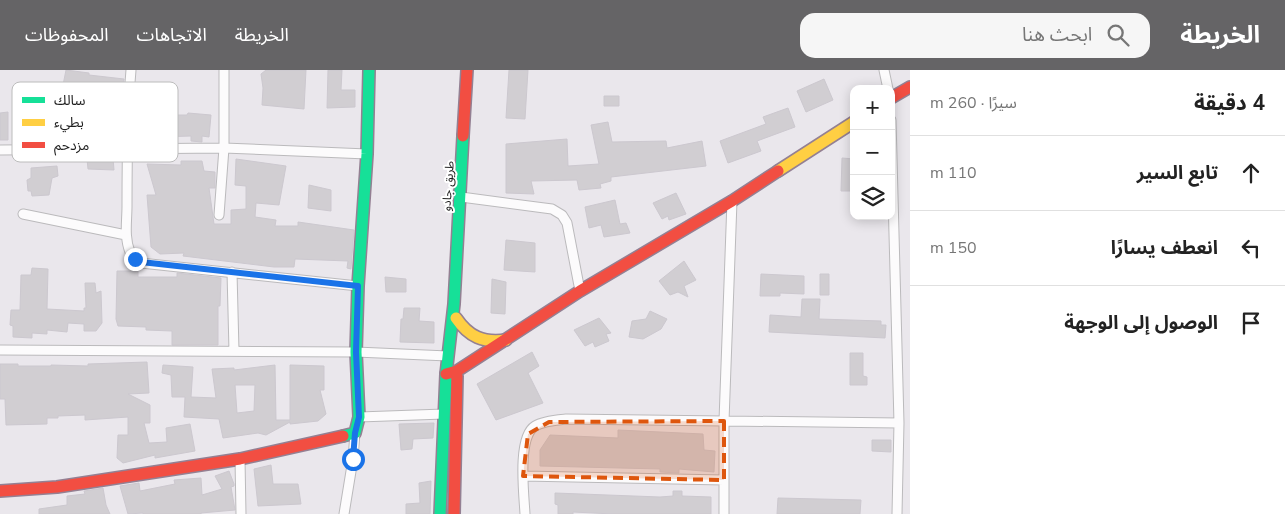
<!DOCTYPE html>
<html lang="ar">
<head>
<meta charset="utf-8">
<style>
	body { margin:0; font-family:"Nunito Sans","Noto Sans Arabic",sans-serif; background:#f6f6f6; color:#222; direction:rtl }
	.controls { position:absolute; right:15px; top:15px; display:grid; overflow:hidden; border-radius:10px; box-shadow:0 2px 12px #0003 }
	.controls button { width:45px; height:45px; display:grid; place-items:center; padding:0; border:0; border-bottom:1px solid #e0e0e0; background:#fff; color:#222; font:25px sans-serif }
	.stop { position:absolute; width:15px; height:15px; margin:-11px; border:4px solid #1a73e8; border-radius:50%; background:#fff }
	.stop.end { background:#1a73e8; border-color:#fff; box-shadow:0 1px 5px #0008 }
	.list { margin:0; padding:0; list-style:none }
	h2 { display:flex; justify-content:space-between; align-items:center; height:65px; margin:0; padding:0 20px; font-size:21px }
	h2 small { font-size:16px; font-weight:400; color:#767676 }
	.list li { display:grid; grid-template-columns:32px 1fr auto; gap:15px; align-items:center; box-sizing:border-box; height:75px; padding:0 20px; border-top:1px solid #e0e0e0 }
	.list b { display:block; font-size:19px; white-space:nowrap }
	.list em { font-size:16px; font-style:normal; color:#767676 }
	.icon { flex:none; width:28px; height:28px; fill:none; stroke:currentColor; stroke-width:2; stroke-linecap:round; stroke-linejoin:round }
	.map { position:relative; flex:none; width:910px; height:444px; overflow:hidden; direction:ltr }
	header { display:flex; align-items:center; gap:30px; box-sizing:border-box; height:70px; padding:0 25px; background:#656466; color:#fff }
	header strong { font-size:24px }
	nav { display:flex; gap:28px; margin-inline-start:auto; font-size:18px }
	.search { width:350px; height:45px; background:#f6f6f6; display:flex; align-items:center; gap:12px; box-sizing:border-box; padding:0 18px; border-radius:15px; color:#767676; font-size:19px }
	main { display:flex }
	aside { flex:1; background:#fff }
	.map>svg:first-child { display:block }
	.building { fill:#d1ced2; stroke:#ccc8cf; fill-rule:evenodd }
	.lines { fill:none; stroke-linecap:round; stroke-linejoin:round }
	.street-casing { stroke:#bbbabc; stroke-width:11 }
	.fast-casing { stroke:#948093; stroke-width:14 }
	.slow-casing { stroke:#948093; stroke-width:14 }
	.jam-casing { stroke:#948093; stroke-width:14 }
	.street { stroke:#fcfbfc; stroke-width:9 }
	.fast { stroke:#16e098; stroke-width:11 }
	.slow { stroke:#ffcf43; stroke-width:11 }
	.jam { stroke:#f24e42; stroke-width:11 }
	.route { stroke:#1a73e8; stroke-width:6 }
	.marked { fill:#de560d; fill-opacity:0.2; stroke:#de560d; stroke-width:4; stroke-dasharray:10 6; stroke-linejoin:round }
	.labels { text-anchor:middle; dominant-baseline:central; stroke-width:4; stroke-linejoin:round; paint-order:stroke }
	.street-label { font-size:12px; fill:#1e1e1e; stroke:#fff }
	.key { fill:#fff; stroke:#bcbcbc; stroke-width:1 }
	.key-label { font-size:14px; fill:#1e1e1e }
</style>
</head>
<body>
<header>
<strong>الخريطة</strong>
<div class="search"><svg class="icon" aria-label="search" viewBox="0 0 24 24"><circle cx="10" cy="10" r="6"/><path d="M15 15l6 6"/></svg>ابحث هنا</div>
<nav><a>الخريطة</a><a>الاتجاهات</a><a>المحفوظات</a></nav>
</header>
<main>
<aside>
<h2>4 دقيقة<small>سيرًا · 260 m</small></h2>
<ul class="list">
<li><svg class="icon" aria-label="ahead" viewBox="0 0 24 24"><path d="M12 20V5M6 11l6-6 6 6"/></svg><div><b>تابع السير</b></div><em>110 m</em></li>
<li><svg class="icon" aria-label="left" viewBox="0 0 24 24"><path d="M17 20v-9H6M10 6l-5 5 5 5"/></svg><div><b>انعطف يسارًا</b></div><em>150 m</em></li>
<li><svg class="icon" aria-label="arrive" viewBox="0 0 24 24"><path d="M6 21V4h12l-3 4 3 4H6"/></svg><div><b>الوصول إلى الوجهة</b></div></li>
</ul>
</aside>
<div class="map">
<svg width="910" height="444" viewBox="0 0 910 444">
	<rect width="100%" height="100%" fill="#eae7ec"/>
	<path class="building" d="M66,0L89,3V5L124,9L116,41L120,42L118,66L93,68L94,65L58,61L67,26L61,25Z
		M266,0H306L304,39L262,35L263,18L261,4Z
		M328,0H342L341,20H355V37L327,38Z
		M509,0H528L525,49L506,48Z
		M824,9L833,30L806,42L797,21Z
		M604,26H619V36H604Z
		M788,38L795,57L757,71L761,81L728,93L720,71L766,54L763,47Z
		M8,42V70H0V43Z
		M188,43L211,45L209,67L202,66V72L191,71V66L159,67V45H187Z
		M608,52L612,72L666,71L667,78L702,71L706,96L611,107V111L600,114L601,118L579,120L577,110L531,111L534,124L506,123V74L567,69L568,96L599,94L591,55Z
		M113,88L114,100L88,99L87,89Z
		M842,88L854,89V121H841Z
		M236,89L286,96L279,135L256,133L255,147L276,150L275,156H298V152L354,160L351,199L347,198L348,191L295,189L294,197H274L183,186L184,183L160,184L151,177L147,125H156L147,94L181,95V91H202L204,101L215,102V118H209L214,154H231V140L246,139V116L235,115Z
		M57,96L58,106L52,108L49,125L32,126L31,121H28L27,110L31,108V98Z
		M309,115L331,120V141L308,138Z
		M676,123L686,144L669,150L668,146L662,149L653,133Z
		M615,130L620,154L626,153L630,163L604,167L601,155L589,158L585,137Z
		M506,170L535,173V202L504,200Z
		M684,191L696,210L684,216L688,227L678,222L670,225L659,211Z
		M32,198L48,199L47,239L84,241V238H86L85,213H95L96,223L101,221L102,253L96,261H84V254L68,253L67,262L47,260V264L32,263V268L13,267V256L10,255L11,240H20L21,205H31Z
		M117,201H138V207H177V203L221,208L220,236H218V275H172V261L146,260V257L118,256L116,249Z
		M761,204L804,206V224L780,223V226H760Z
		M820,204H829V225H820Z
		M385,207L406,209V222H386Z
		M492,209L506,212L505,244L491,243Z
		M802,229H820L819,249L881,251V255H886L885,268L769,262L770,245L801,247Z
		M404,238H420L419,251L434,252V273L400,272L401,249H403Z
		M650,241L667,249L661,259L643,269L629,267L632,251L646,249Z
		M599,248L611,263L606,264L609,271L595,277L593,272L585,276L574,260Z
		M532,282L539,296L528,303L543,333L496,350L477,314Z
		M850,283H863V306L867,307V315H850Z
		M147,292L149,323L128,324L150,335V353H144L149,373L167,372L166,358L190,354L195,381L155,388V385L123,393L117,388L118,365H128V347L85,350V345L58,346V348H47V354L6,355L5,329H0V294H18V296H51V295L88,296V294Z
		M163,295L193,297L191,327L216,328L212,299L234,298V300L275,295L276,350H290V295L324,296V320H320L326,344L318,351L290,354V352L266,365L258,363L223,368L219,349L184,347L185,327H172L171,305L162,303ZM235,315H255L254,341L237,343Z
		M434,353L433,368L413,369L412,379L401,380L399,354Z
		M618,360L703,364L704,380L715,381L714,402L679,399V403L660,402V399L540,396V380L550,365L618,368Z
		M872,370H891V382L872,381Z
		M271,395L273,414H298L301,434L258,436L254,399Z
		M229,401L234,414V416L231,417L235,440L201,443V444H143V443L128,444L120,416L139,413L140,421L175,414L174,410L201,408L202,425L222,419L215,406Z
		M431,411L430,444H406V434L420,433L419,413Z
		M103,418L106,435L110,444H39V439L67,435V426L85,424L84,421Z
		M673,421H682V426L711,427V444H613L573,442V444H558V435L555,434V423L660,427L673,426Z
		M778,428L861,430L860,444H777Z"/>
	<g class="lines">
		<g class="street-casing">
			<path id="street" d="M131,0C127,45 127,91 127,136C127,151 124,167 130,182C132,187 136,190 141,193L358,216
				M884,0L888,19
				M891,50L899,353L897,444
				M0,80L224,78L367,84
				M461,127L552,139L562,145L567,153L580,221
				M23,144L126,165
				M219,145L224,78V0
				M232,202L234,281
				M0,280L356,282L448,286
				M359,347L444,344
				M240,389L241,444
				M523,406L724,410
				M344,444L353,389L355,363
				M525,444C524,425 517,367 535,356C543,351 556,350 566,349L899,353
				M724,444V351L732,131"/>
		</g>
		<g class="fast-casing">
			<path id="fast" d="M343,366L355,363L359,347L356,282L358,216L367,84L369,0
				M440,444L446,304L454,234L463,66"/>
		</g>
		<g class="slow-casing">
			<path id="slow" d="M778,101L854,52
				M456,248C469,267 483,273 506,270"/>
		</g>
		<g class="jam-casing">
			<path id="jam" d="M891,28L910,17
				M463,66L467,0
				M446,304L457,301L580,221L732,131L778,101
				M0,421L57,417L240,389L343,366
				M454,444L457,306"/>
		</g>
		<use href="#street" class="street"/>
		<use href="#fast" class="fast"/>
		<use href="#slow" class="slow"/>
		<use href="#jam" class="jam"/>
	</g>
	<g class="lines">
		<path class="route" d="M135,189L141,192L358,216L356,282L359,347L355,363L353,389"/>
	</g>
	<path class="marked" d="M724,351V410L523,406L528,364L549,352Z"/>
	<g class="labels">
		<g class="street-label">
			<text transform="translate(448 116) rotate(-86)">طريق جادو</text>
		</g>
	</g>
	<rect x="12" y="12" width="166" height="80" rx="8" class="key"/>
	<rect x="22" y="27" width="23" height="6" fill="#16e098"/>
	<rect x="22" y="49" width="23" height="7" fill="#ffcf43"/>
	<rect x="22" y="72" width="23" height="6" fill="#f24e42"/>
	<g class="key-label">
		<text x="54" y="35">سالك</text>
		<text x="54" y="57">بطيء</text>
		<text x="54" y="80">مزدحم</text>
	</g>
</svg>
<div class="controls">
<button>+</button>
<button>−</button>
<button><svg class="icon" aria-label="layers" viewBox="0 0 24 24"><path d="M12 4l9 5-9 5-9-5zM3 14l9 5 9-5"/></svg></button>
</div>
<div class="stop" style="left:353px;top:389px"></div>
<div class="stop end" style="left:135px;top:189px"></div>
</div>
</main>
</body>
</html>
